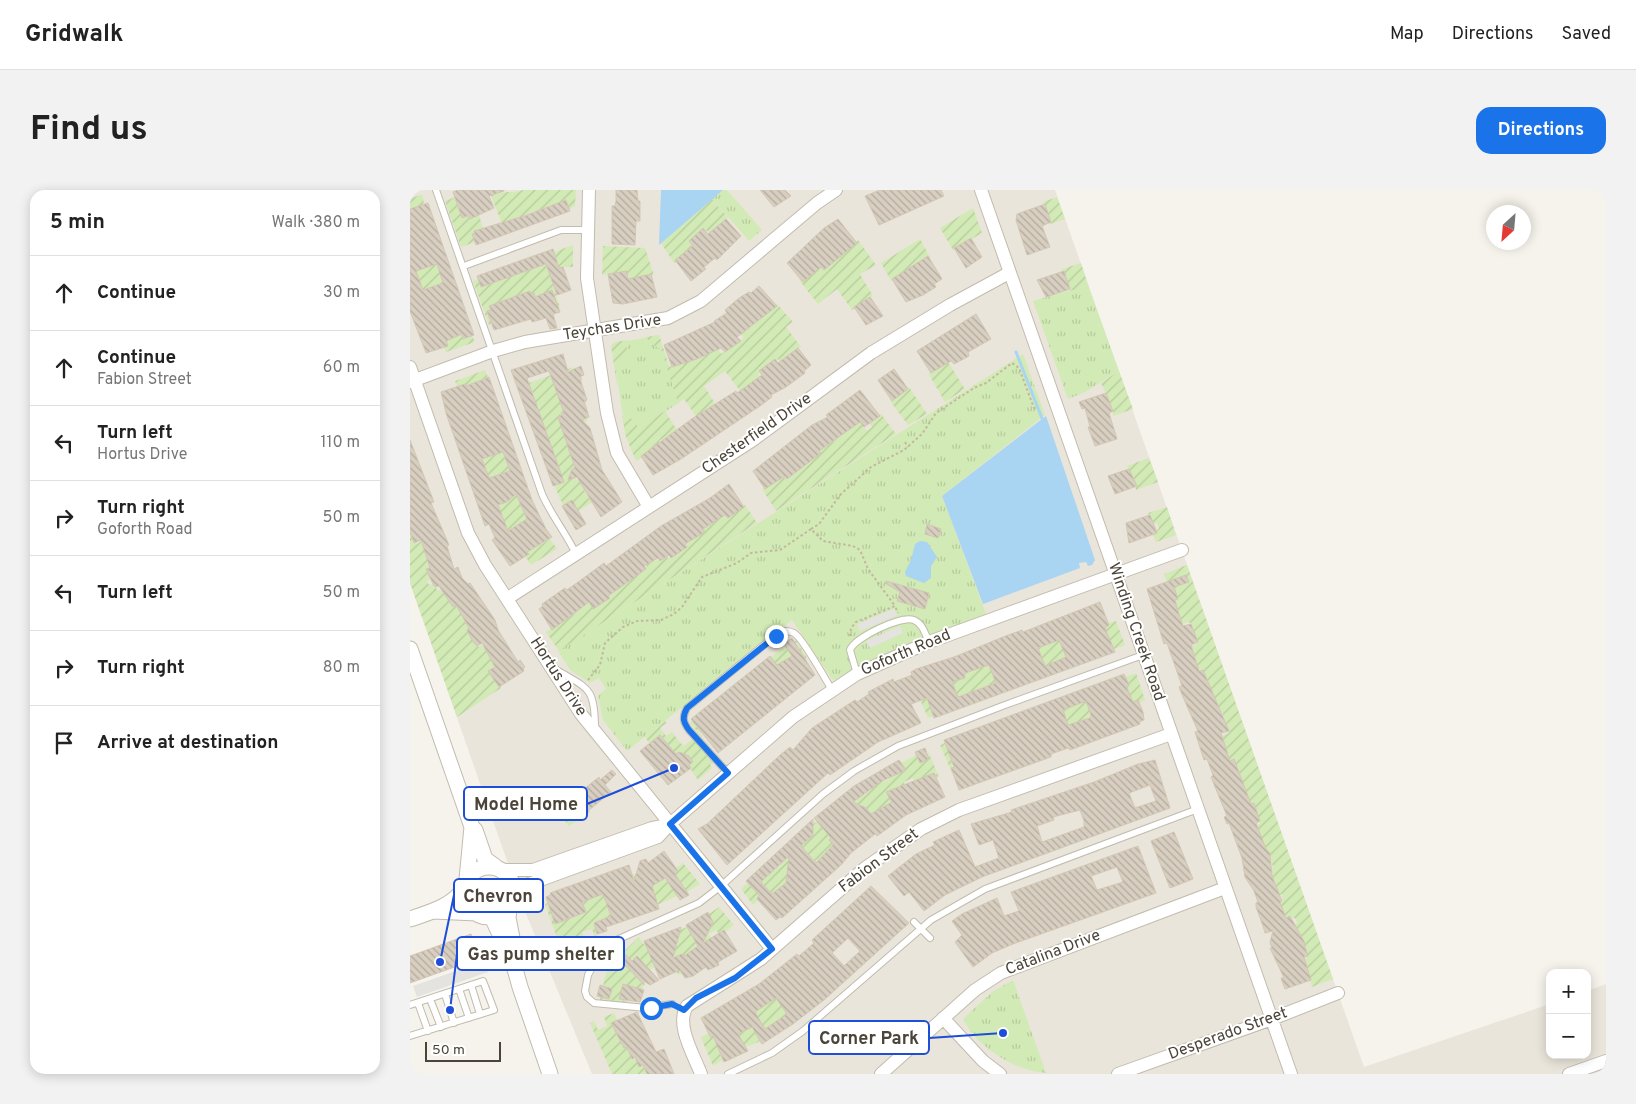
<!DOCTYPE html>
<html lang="en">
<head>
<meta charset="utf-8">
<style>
	body { margin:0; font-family:Overpass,sans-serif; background:#f2f2f2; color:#222 }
	.controls { position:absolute; right:15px; bottom:15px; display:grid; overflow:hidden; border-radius:10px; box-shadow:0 2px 12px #0003 }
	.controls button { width:45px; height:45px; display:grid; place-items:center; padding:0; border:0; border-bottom:1px solid #e0e0e0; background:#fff; color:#222; font:25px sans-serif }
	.compass { position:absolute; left:1076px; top:15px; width:45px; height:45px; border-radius:50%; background:#fff; box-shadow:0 2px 12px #0003; rotate:206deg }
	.scale { position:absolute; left:15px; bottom:12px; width:76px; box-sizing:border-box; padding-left:5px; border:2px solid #4b4439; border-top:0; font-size:14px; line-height:18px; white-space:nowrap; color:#4b4439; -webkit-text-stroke:4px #fff; paint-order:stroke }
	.stop { position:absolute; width:15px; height:15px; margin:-11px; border:4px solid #1a73e8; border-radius:50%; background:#fff }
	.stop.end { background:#1a73e8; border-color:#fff; box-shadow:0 1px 5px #0008 }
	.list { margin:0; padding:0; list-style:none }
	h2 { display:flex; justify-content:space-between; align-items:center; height:65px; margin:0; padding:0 20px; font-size:21px }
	h2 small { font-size:16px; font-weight:400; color:#767676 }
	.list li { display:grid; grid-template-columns:32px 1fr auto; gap:15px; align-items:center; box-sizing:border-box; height:75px; padding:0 20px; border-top:1px solid #e0e0e0 }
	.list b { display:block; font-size:19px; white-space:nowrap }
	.list p { margin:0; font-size:16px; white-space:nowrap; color:#767676 }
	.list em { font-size:16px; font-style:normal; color:#767676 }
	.icon { flex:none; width:28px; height:28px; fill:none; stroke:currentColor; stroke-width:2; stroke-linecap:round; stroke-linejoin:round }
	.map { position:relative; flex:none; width:1196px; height:884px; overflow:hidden; border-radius:15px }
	header { display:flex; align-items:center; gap:30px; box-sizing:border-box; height:70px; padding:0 25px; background:#fff; border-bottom:1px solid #e0e0e0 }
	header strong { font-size:24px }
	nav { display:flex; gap:28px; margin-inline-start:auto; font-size:18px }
	.intro { display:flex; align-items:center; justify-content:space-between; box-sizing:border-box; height:120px; padding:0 30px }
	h1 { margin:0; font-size:35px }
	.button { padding:12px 22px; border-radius:15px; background:#1a73e8; color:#fff; font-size:18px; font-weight:700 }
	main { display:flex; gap:30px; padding:0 30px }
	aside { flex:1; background:#fff; border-radius:15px; box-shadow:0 2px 12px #0003 }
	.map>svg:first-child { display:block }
	.residential { fill:#eae5da }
	.grass { fill:url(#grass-tufts) }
	.garden { fill:url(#garden-furrows) }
	.parking { fill:#e5e3e0 }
	.water { fill:#a9d4f2 }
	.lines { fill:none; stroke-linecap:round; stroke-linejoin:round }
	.stream { stroke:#a9d4f2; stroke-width:3 }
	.building { fill:url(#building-back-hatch); stroke:#d3c7b4; fill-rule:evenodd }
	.service-casing { stroke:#c2bbae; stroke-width:8 }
	.minor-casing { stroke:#c2bbae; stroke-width:14 }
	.tertiary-casing { stroke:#c2bbae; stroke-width:17 }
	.path { stroke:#c4b79f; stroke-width:2; stroke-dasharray:2.5 2.5; stroke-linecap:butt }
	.service { stroke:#fff; stroke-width:6 }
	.minor { stroke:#fff; stroke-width:12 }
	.tertiary { stroke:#fff; stroke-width:15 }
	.route { stroke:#1a73e8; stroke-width:6 }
	.labels { text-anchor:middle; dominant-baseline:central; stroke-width:4; stroke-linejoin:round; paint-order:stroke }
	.street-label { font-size:16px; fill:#4b4439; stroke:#fff }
	.leader { fill:none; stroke:#1d4ed8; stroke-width:2 }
	.callout-dot { fill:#1d4ed8; stroke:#fff; stroke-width:2 }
	.callout { fill:#fff; stroke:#1d4ed8; stroke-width:2 }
	.callout-label { font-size:18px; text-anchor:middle; font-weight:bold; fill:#4b4439 }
</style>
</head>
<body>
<header>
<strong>Gridwalk</strong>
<nav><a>Map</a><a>Directions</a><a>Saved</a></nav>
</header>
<div class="intro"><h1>Find us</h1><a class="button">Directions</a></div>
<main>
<aside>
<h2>5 min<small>Walk · 380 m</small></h2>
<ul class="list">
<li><svg class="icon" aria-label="ahead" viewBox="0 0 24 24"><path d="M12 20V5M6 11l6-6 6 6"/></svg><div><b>Continue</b></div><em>30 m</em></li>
<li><svg class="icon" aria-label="ahead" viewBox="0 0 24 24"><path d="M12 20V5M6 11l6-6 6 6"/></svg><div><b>Continue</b><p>Fabion Street</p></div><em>60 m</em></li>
<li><svg class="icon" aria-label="left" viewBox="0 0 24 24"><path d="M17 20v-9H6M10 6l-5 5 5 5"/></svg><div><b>Turn left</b><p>Hortus Drive</p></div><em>110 m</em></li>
<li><svg class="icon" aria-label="right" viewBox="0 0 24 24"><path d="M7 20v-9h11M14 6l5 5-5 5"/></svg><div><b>Turn right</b><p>Goforth Road</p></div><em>50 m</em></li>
<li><svg class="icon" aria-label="left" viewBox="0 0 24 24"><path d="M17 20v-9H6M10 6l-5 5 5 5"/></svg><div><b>Turn left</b></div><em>50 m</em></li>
<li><svg class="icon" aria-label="right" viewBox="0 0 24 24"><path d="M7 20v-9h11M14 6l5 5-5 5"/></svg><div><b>Turn right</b></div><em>80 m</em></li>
<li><svg class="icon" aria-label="arrive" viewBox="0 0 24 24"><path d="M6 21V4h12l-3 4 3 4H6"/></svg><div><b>Arrive at destination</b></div></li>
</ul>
</aside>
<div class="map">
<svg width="1196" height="884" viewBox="0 0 1196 884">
	<defs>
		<pattern id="grass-tufts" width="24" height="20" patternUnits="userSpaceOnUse" patternTransform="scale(1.25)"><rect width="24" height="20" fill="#d2eab5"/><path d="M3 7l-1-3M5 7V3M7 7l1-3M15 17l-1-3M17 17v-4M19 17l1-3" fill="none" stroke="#b6ca9c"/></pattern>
		<pattern id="garden-furrows" width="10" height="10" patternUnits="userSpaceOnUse" patternTransform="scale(1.25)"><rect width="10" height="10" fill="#d2eab5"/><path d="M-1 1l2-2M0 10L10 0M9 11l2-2" fill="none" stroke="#b6ca9c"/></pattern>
		<pattern id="building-back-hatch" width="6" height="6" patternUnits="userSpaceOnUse" patternTransform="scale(1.25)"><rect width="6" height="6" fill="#d8cfc1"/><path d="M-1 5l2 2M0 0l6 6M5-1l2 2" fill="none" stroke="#b1aa9e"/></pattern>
	</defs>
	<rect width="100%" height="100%" fill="#f6f3ec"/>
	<path class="residential" d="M0,0H645L954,877L1140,814V865H1177V801L1196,794V884H182L112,714L0,393Z"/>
	<path class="grass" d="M313,0H317L352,40L339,51L302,9Z
		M678,95L709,181L675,202L658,209L623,111Z
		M249,145L270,212L216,247L202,154Z
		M613,164L635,225L532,306L576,424L498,453L425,490L422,489L382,430L217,561L193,530L188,505L196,499L189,488L180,493L160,480L148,461Z
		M603,790L636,883C604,880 568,858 553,829L582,802Z"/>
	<path class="garden" d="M79,0L83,5C98,0 102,4 113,0H166L165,16L159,19L156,10L146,14L149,22L144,21L141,15L132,19L133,24L126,27L124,21L114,25L117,34L95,42Z
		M60,1L77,48L72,40L62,44L65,52L51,57L35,11L45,7L52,28L58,26L60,29L67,26L58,2Z
		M12,4L27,74L53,149L62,146L65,152L36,162L34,157L38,156L36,151L39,150L21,97L3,103L0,83L18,77L0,31V9Z
		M647,7L655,29L640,34L633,12Z
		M302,9L318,28L301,44L293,38L279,51L283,58L264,73L251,53Z
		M563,18L572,43L543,60L530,38Z
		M510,49L520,67L481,91L471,73Z
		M448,50L466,75L450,84L463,106L442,120L427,99L408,114L389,90L409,77L414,80Z
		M163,55V77H153L139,82L150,117L148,118L143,104L126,110L124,103L121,104L119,101L108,105L112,114L79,116L82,134L79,135L63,91L68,89L71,97L80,94L77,86L82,84L85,92L94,89L99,78L102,86L133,75L130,68L146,70L144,62Z
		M193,56L235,58L244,85L220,90L217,81L192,85Z
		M671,73L678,95L660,101L652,79Z
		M367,114L383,132L376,137L391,157L370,172L368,169L350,182L348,184L350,187L331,202L315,181L294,196L306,215L287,228L274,209L268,213L251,159L241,154L236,147L249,145L259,176L262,177L286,167L288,169L308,158L311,164L334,148L329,142L332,143Z
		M218,150L216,163L206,175L207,196L201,156L205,152Z
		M538,172L555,199L535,212L518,183H521Z
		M164,177L165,179L144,186L152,209L149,210L153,218L176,210V212L167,215L168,218L150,224L152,237L177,228L178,231L170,234L154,246L157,255L180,246L186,270L161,280L165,288L168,290L185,284L174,300L180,310L200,301L161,326V311L153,315L144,295L142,260L139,251L128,246L137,243L133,233L124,236L122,229L131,225L127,216L116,211L125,207L121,199L112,201L110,196Z
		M75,180L78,187L68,191L103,263L94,266L98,276L106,273L110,313L114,322L122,319L127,345L132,354L140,349L147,359L121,375L115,366L119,364L105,336L89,346L73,321L98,312L87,286L69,292L76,280L74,273L57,275L80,267L58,195L47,196L45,191Z
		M709,181L723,219L703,226V220L691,193Z
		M499,197L517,224L498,235L480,211Z
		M255,221L267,240L249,251L250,256L226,271L216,247L212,226L222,229L229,238Z
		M471,224L486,244L366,321L352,299L372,286L377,289L411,263L410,259L423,252L450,231L457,241L462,237L459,233Z
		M739,268L748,292L726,300L725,290L717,276Z
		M335,315L347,333L149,461L136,442C148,433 168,424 177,412L184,418L200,408L199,404L217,393L216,391L236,380L237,373L256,368L255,362L258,368H261L277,357L276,352L294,342V337L313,325L318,328Z
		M757,317L766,345L746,352L743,345L749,338L747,333L744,334L738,323Z
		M0,342L6,354L12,351L22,377L16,379L21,389L17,391L19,395L23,394L28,401L32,399L42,416H48L56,433L61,435L57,440L63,452L69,457L72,455L85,475L79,481L91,498L47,527L0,393Z
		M777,375L923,789L902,797L893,770L897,768L894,754L895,752L892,747L889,748L884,735L887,733L885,728L873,726L874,723L870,712L873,711L872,704L867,706V698L858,680L863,678L860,663L855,660L845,636L850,634V631L844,613L840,614L833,592L830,593L831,588L824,569L807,575L819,566L813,549L806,548L819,543L813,524L811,521L789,529L799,498L793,480L788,479L780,457L787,454L788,452L781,434L779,432L772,434L764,412L768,409L764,397L768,396L766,389L757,392L754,384Z
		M706,431L715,455C692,465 666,464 642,473L645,481L587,493L529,513L520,517L523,526L518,528L501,489L539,472L546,491L554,488V485L558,483L555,473L558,472L562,481L576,476L573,467L624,469L631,466L623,443C647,445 673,445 696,438L698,433Z
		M386,450L397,468L394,470L388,461L378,468L390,486L291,541V545L303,560L280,533L283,531L288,538L367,475L361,467L376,456L381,464L389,458L384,451Z
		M726,483L735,510L729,513L728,510L723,512L722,509L679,526L684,541L683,547L676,529L668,532L666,555L658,533L542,573V583L530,555L535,553L538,561L718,495L715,487Z
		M255,531L257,533L250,538L256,546L262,542L273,556L283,549L303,572L300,574L302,578L288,590L269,562L256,572L259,557L251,545L240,554L235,547Z
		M518,561L529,587L527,588L524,583L511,588L512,606L503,588L494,592L495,595L477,603L487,621L469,636L454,617L419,649L432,665L414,681L399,664L390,672L388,700L372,716L357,698L350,702L351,705L347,709L348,710L343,715L331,699L337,693L344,699L350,692L348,683L354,689L357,687L375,670L369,663L390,657L403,645L401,635L445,611L449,597L454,605L462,599L457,591L468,584L474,592L482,587L478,579L481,577L486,585L495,580L491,573L506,565L510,573L519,569Z
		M166,603L165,608L180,622L159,636L146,620Z
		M273,673L290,694L277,702L272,695L264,701L267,706L247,715L209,720L200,724L203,732L193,729L184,733L187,746L185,747L182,739L172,742L175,751L169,753L173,765H171L168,759L159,761L162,770L156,773L135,714L138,713L145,734L175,723L169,704L177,710L189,706L187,701H228L222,684L251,683L257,692L265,687L264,684L268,681L266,678Z
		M309,717L324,735L315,742L314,740L308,743L306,740L299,744L312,767V770L307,772L294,750L274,766L272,764L266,767L272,784L268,785L265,778L248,784L244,777L240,780L227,766L219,774V779L234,795L232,800L210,809L225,814L190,810V807L199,809L201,799L193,796L199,771L201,773L206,769L212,775L219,768L213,762L229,747L233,754L277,737L282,745L303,733L299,724Z
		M355,793L368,811L384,819L364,833L368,840L346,844L350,851C332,861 326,855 309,861L313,870L303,876L291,848L298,843L301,847L303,846L345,823Z
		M204,823L207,830V837L204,838L208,847L216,844L211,852L214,858L217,857L222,868L225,867L229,877L233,875L237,884H202L180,833L184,831L188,840L197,836L194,827Z"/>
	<path class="parking" d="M484,419L488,425L450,441L447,434Z
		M490,436L493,443L460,458L456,451Z
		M74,771L78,782L7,807L3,796Z"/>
	<path class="water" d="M251,0H313L249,55Z
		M636,226L685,370L682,375L678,376L676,372L669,373L670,378L573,414L532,306Z
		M510,351L517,352L527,367L521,376V388L514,393L496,386L495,382L501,370L505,354Z"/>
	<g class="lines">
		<path class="stream" d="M606,162L633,231"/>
	</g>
	<path class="building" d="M48,0H94V1L79,6L84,18L60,29L58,26L52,28L43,2Z
		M206,0H227L228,11H230V31H226L225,55L202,54V16H205L206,11Z
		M350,0H375L381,6L364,17Z
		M470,0H531L534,6L469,35L455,6Z
		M156,10L160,21L66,55L62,44L65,43L64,41L114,26Z
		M18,13L64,145L53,149L52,144L36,151L38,156L16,163L0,121V19ZM27,74L33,93L13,100L6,81Z
		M635,14L641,32L632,36L640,57L617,65L606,30L607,24Z
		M316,29L331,46L307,70L305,68L294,77L296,79L281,91L265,70L283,56L279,51L293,38L298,44Z
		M428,29L447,53L414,80L411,77L393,92L377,73L414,38Z
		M561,48L572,67L556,78L544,58Z
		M143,59L149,78L153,77L161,100L147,105L136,74L71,97L67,86Z
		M518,66L532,89L524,94L526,97L513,105L496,112L482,89Z
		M217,81L218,89L241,84L247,107L213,114L203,113L198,84Z
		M654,81L660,99L636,107L627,90Z
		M349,96L367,116L327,147L331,151L315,162L311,158L287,169L262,177L254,155L305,132L304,131L317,123L315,120L329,108L339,102L341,103Z
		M142,100L150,122L143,124L147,138L140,139L136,128L122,132L121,129L84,140L77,121L81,120L79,116L120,101L121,104L124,103L125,107Z
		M460,107L473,126L456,135L444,117Z
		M566,124L581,149L558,162L559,166L544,174L541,171L521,183L507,161Z
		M388,158L401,175L394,181L395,183L376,197L361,205L362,207L350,216L271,269L243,285L231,266L283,228L326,201L327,203L352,185L349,181L365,169L368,173Z
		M153,164L158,182L171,176L174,185L171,186V192L177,210L174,211L179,227L172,230L180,238L192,280L212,312L191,327L167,287L158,290L162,279L165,278L148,227L154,223L139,181L117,188L154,292L143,296L101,180Z
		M484,179L498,199L482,211L468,190Z
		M79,187L122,310L136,339L142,347L117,362L119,364L100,376L82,350L85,348L79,334L75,336L36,223L31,202L55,194L56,196ZM93,262L100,281L79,288L72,269ZM106,304L117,329L98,341L88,315L97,312Z
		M450,200L470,226L454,237L450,232L409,261L411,263L377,289L375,286L355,299L343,281L402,235L418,227L416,225Z
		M696,203L703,221L699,223L707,249L685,256L678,237H680L675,218L672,219L669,212Z
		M0,250L24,312L21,313L39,355L37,356L44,379L48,377L52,388L58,394L60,393L85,430L88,440L108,472L110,470L115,477L113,479L114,481L89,497L78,481L85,477L72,453L67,456L63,452L57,440L59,438L46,415L43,417L29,396L25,397L23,394L16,379L20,378L11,350L4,353L0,342Z
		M719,279L727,296L705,304L698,286Z
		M319,294L334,317L318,328L315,325L293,339L295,342L275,354L277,357L261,368L259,365L250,371L248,368L234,376L236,379L198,406L200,408L183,419L179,412L142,440L129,419L133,416L132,414L155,398L157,400L194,373L196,376L251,336L300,308Z
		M162,310L176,334L166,340L152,316Z
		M740,325L747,343L719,353L716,333Z
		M517,334L531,339L528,348L515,344Z
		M776,385L779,392L764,397L768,409L765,410L768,421L773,436L781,434L788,452L781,455L789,481L793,480L819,541L811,543L820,571L824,569L841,614L844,613L850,631L846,633L856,659L860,663L862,686L872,711L870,712L876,728L880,726L895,753L894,754L898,766L894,767L901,790L875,799L871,788H874L860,758H862L860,752L863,741L855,743L853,736L846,717V713L848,712L844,701L835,687L832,668L819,633L817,634L814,627L817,626L801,587L803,585L797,569L794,570L785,542L788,541L773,507L769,497L772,496L757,453L754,454L737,399Z
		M476,391L519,403L515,419L487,411L490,402L475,393Z
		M690,412L699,435L695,438L705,462L524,528L517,508L501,514L511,533L468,552L420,585L418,583L317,675L288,639L297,634L370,565L380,557L383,560L402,538L445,510L447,512L459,504L458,502L483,489L484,492L502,485L501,482L506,479L544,467L593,447L612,440L613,442ZM649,450L656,467L635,476L628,458ZM579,475L586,493L548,507L542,492L555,488L554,485L558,482Z
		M382,448L405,485L308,563L281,529L360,466L367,475L382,466L374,454Z
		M714,484L719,495L717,498L723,512L728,510L733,522L734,530L729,532L730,534L660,560L658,558L641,564V567L549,600L541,578L544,577L534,550ZM676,511L681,525L680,528L658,535L653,520Z
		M250,545L266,564L269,562L279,566L283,572L279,575L281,578L258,595L230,561Z
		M515,558L519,569L510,573L505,562Z
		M489,570L496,580L472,591L443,612L456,618L461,624L482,612L476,602L524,583L535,607L496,625L467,646L465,644L441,663L431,675L372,728L370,727L366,730L347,709L349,705L336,691L403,629V645L391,656L406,673L423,655L419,650L421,648L404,628L444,596ZM379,666L376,693L362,704L351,692Z
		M745,570L760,618L572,687L535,705L514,721L499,702L494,706L478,686L506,664L525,655L523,652L549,640L565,677L589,668L583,650L569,655L561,634L602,622L601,620L684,592L728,574ZM740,595L746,611L725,618L719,603ZM670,620L674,631V637L632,652L627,636L644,630L643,627Z
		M202,580L206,584L195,595L201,602L178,621L164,607L189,587L190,590Z
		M764,642L783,689L760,698L741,651Z
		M728,656L746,703L603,754L582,763L563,777L545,752L552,745L542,731L552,724L587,708L594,726L609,721L601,702ZM707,677L713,692L687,700L681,686Z
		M254,661L268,681L265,684L279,705L270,710L255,688L242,696L249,719L196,737L197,741L187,744L184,733L201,726L193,704L172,712L176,722L145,734L136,707L141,705L140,703L219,675L224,691L230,671L236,669L238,673Z
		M461,696L499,733L414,810L383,834L352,854L342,837L328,844L338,861L314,872L303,846L301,848L291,828L349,794L387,764L389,766L404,753L402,750ZM438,748L450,761L434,776L422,763ZM366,808L377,824L355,839L345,822Z
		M298,722L303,732L293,753L314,740L327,761L308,772L309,775L298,780L296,777L283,786L275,788L270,780L250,789L234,751L271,737L263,768L272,764L274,766L288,756L276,735Z
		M61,744L70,768L0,793V766Z
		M211,760L222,771L227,766L249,790L240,795L234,791V795L214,774L212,776L204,767Z
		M213,794L234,800L230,812L209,809Z
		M190,795L202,799L199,809L187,806Z
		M227,822L246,862L254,859L264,884H237L233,875L229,877L225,867L222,869L217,857L214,858L201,833Z"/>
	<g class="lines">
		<g class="service-casing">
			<path id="service" d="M26,0L132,304C141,325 156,343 166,364
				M54,76L151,40H178
				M145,479C178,499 185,496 185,539
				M447,484L440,460C444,448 491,425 504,430C513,434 515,444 519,452
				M318,583L279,540C273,532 272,527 277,518L365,446C371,441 376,439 384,443C392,447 416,490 422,500
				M504,732L520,748
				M61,795L70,824
				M49,799L59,828
				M35,804L44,833
				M20,809L31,837
				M8,813L18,841
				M262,814L236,818L184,813L177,807L175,801L178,785L187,768L200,753L289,713L311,696L413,604L444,581L488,556L595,515L733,465
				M0,815L73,791L84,820L0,846
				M318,884L362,863L393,841L521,730L575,699L788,619"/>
		</g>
		<g class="minor-casing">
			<path id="minor" d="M179,0L177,88L197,223L207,263L239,317
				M571,0L881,884
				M0,177L58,343L75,375L171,524L362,759
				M0,192L83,161L115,152L258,128L291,111L407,13L426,0
				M98,408L343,250L461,163L540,115L599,83
				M260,634L383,527L447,484L519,452L772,360
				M91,680H123L242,638L260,634L248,647L111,697L104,706
				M533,828L573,871L590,884
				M291,884C284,865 265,835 277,816L351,769L455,678L511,639L549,620L761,544
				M471,884L565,800L591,783L815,698
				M708,884L862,829L928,803
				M1159,884L1196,871"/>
		</g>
		<g class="tertiary-casing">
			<path id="tertiary" d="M0,459L62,637L57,689
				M65,640L75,669L86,677
				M54 702a25 25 0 1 1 50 0a25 25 0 1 1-50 0Z
				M99,718L98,728L102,748L100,761L110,797L140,884
				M24,721L66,723
				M82,727L94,753L99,759
				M0,729C18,723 44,716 54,698"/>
		</g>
		<path class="path" d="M495,252L498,257
			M401,339L409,334L431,304L461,277L494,260L512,244L526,223L564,198L576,193L602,173L609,178L624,218L627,217
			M440,446L441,438L446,432L485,416L488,423
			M178,490L190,475L195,453L213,437L227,431L251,430L264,424L272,417L292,387L327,373L341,363L370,360L401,339L413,351L443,356L450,360L458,379L485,416"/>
		<use href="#service" class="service"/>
		<use href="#minor" class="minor"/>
		<use href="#tertiary" class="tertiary"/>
	</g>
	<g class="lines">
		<path class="route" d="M241,818L262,814L274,820L286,808L325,788L362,759L260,634L318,583L279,540C273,532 272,527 277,518L366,446"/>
	</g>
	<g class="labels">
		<g class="street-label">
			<text transform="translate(202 138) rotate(-9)">Teychas Drive</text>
			<text transform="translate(347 244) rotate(-35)">Chesterfield Drive</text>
			<text transform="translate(726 442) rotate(71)">Winding Creek Road</text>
			<text transform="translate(496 463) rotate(-23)">Goforth Road</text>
			<text transform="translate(148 487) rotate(57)">Hortus Drive</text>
			<text transform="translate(469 671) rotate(-37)">Fabion Street</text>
			<text transform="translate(643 763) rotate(-21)">Catalina Drive</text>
			<text transform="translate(818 844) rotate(-20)">Desperado Street</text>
		</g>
	</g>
	<path class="leader" d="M264 578L177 614M30 772L44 705M40 820L47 764M593 843L519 848"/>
	<g class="callout-dot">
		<circle cx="264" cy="578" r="5"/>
		<circle cx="30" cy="772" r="5"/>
		<circle cx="40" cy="820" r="5"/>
		<circle cx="593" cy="843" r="5"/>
	</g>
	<g class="callout">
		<rect x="54" y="597" width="123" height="33" rx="5"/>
		<rect x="44" y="689" width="89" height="33" rx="5"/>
		<rect x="47" y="747" width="167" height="33" rx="5"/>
		<rect x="399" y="831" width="120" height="33" rx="5"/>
	</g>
	<g class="callout-label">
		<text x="116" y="620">Model Home</text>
		<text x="88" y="712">Chevron</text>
		<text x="131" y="770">Gas pump shelter</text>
		<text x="459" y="854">Corner Park</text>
	</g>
</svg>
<div class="controls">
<button>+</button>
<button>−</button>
</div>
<svg class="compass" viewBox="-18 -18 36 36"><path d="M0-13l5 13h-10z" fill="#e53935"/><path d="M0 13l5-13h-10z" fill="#767676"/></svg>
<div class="scale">50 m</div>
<div class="stop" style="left:241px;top:818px"></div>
<div class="stop end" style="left:366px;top:446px"></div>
</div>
</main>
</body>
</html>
